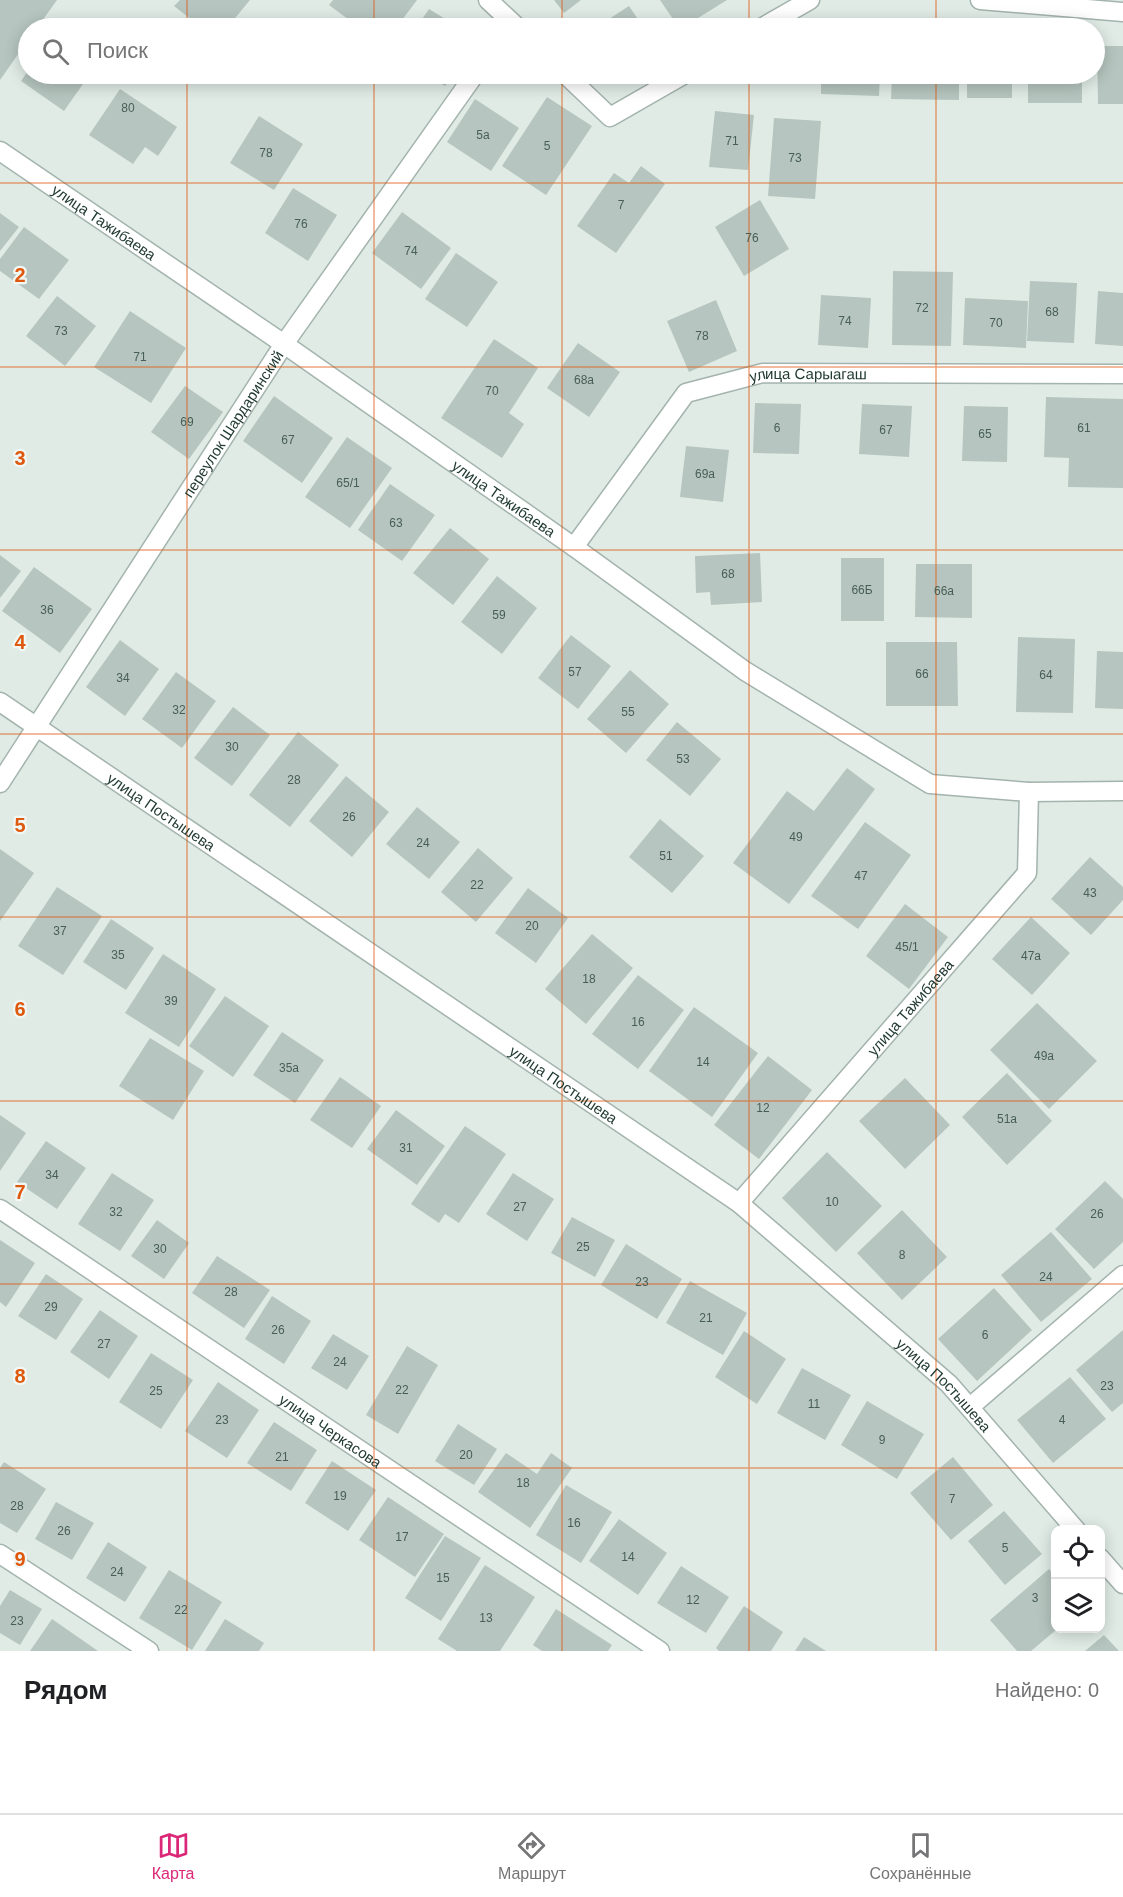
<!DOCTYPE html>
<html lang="ru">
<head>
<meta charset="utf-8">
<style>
	body { margin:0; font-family:Helvetica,sans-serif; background:#f6f6f6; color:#202124 }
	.controls { position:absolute; right:18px; bottom:18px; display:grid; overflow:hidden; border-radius:12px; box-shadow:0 3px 15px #0003 }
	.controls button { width:54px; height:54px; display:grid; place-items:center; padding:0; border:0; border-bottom:2px solid #e0e0e0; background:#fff; color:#202124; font:30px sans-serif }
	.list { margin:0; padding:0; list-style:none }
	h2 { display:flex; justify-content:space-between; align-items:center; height:78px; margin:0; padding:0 24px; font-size:26px }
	h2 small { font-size:20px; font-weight:400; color:#757577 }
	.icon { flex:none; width:33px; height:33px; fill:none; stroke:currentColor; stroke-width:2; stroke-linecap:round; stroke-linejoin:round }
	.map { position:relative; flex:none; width:1123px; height:1651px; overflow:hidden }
	.search { position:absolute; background:#fff; box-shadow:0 3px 15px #0003; left:18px; right:18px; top:18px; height:66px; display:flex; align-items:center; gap:15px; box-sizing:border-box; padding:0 21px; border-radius:33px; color:#757577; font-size:22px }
	.sheet { height:162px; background:#fff }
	nav { display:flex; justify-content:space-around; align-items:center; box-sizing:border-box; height:84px; border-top:2px solid #e0e0e0; background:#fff; font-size:16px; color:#757577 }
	nav a { display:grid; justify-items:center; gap:3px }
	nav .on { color:#db2777 }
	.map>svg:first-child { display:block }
	.building { fill:#b6c5bf }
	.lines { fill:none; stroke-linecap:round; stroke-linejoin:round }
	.minor-casing { stroke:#a3b3ad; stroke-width:21 }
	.tertiary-casing { stroke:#a3b3ad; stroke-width:21 }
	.minor { stroke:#fff; stroke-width:18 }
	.tertiary { stroke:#fff; stroke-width:18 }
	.grid { fill:none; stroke:#de580e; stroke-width:1.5; stroke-opacity:0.55 }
	.labels { text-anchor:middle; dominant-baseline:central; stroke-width:4.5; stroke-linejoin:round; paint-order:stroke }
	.number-label { font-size:12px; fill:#475e56 }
	.street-label { font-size:15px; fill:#223b33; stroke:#f1f7f4 }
	.grid-label { font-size:20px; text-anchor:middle; font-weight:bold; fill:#de580e; stroke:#f1f7f4; stroke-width:4.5; stroke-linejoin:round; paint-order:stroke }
</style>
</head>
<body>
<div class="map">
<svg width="1123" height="1651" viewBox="0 0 1123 1651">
	<rect width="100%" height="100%" fill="#e0ebe6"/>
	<path class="building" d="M0,0H57L37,28H28V40L0,80Z
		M180,0H250L227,28H202L174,6Z
		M333,0H417L396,28H360L329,5Z
		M554,0H581L564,13Z
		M660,0H727L682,28H679Z
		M629,6L644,28H595Z
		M429,9L460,28H416Z
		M1097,46H1123V104H1098Z
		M28,71V74H90L64,111L21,81Z
		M426,74H453L445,86Z
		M606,74H624L612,82Z
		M821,74H880L879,96L821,94Z
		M892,74H959V100L891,99Z
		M967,74H1012V98H967Z
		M1028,74H1082V103H1028Z
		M120,89L177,127L158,156L145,147L133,164L89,135Z
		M547,97L592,126L546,195L502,166Z
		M475,99L519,128L491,171L447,142Z
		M715,111L754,115L748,170L709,167Z
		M259,116L303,144L274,190L230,163Z
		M774,118L821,121L815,199L768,196Z
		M641,166L665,184L616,253L577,226L614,173L629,183Z
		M293,188L337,215L308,261L265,233Z
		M760,200L789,249L744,276L715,227Z
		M402,212L451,248L421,289L372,253Z
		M0,213L19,227L0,251Z
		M24,227L69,260L39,299L0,271V259Z
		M456,253L498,282L467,327L425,299Z
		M893,271L953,272L951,346L892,345Z
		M1030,281L1077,283L1074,343L1027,341Z
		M1098,291L1123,293V346L1095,344Z
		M821,295L871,298L868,348L818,345Z
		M57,296L96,326L65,366L26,336Z
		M965,298L1028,301L1026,348L963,345Z
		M716,300L737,351L689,372L667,321Z
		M130,311L186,348L151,403L94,367Z
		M494,339L538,368L509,413L524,424L502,458L441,418Z
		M578,343L620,372L589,417L547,388Z
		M185,386L223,412L189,459L151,432Z
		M274,396L333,438L302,483L243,441Z
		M1046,397L1123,399V488L1068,487L1069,458L1044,457Z
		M755,403L801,404L799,454L753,453Z
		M862,404L912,406L909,457L859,454Z
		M964,406L1008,407L1007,462L962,461Z
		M347,437L392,468L350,528L305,497Z
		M686,446L729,450L723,502L680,497Z
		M390,484L435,515L402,561L358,530Z
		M450,528L489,559L453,605L413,573Z
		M760,553L762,602L711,605L710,592L696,593L695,556Z
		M0,555L21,571L0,598Z
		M841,558H884V621H841Z
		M916,564H972V618L915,617Z
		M34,567L92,609L60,653L2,611Z
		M497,576L537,608L502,654L461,622Z
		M571,635L611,666L578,709L538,678Z
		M1018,637L1075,639L1073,713L1016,712Z
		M120,640L159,669L125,716L86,687Z
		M886,642H957L958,706H886Z
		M1097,651L1123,652V709L1095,708Z
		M630,670L669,704L626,753L587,719Z
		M176,672L216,701L182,748L142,719Z
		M233,707L270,735L232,786L194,758Z
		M677,722L721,759L690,796L646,760Z
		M298,732L339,765L290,827L249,795Z
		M847,768L875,789L789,904L733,863L787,791L814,811Z
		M346,776L389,812L352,857L309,821Z
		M417,807L460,842L429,879L386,844Z
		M660,819L704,856L672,893L629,857Z
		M865,822L911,855L858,929L811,896Z
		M478,848L513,878L476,922L441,892Z
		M0,849L34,873L0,921Z
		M1090,857L1123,887V900L1091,935L1051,899Z
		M57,887L102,916L63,975L18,946Z
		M528,888L568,918L536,963L495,933Z
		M905,904L948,937L909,989L866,956Z
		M1031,917L1070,953L1032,995L992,959Z
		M111,919L154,948L126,990L83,962Z
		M592,934L633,968L586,1024L545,989Z
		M163,954L216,989L179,1047L125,1013Z
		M638,975L684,1010L638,1069L592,1034Z
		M225,996L269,1026L233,1077L189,1046Z
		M1037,1003L1097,1061L1049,1109L990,1050Z
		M694,1007L758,1053L712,1117L649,1071Z
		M282,1032L324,1060L295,1103L253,1075Z
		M150,1038L204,1071L173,1120L119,1086Z
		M768,1056L812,1090L759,1159L714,1125Z
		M1007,1073L1052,1121L1007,1165L962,1117Z
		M340,1077L381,1106L352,1148L310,1120Z
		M905,1078L950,1125L905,1169L859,1121Z
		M396,1110L445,1146L417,1185L367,1149Z
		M0,1115L26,1133L0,1171Z
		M465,1126L506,1154L459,1223L445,1214L439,1223L411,1204Z
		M46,1141L86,1168L57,1209L17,1182Z
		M827,1152L882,1206L836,1252L782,1198Z
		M112,1173L154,1200L120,1251L78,1224Z
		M513,1173L554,1199L527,1241L486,1214Z
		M1105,1181L1123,1199V1242L1094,1269L1055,1229Z
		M902,1210L947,1257L902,1300L857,1253Z
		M572,1217L615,1240L595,1277L551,1253Z
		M157,1220L189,1243L164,1279L131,1256Z
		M1051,1232L1092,1279L1041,1322L1001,1275Z
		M0,1240L35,1263L6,1307L0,1302Z
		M626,1244L682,1279L657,1319L601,1285Z
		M217,1256L270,1290L244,1328L192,1293Z
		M46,1274L83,1299L56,1340L18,1316Z
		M690,1281L747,1313L723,1355L666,1323Z
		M994,1288L1032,1330L977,1381L938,1339Z
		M272,1296L311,1321L284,1364L245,1339Z
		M100,1310L138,1336L109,1379L70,1352Z
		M1123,1330V1403L1112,1412L1076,1370Z
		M744,1331L786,1359L757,1404L715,1377Z
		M333,1334L369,1356L347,1390L311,1368Z
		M407,1346L438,1365L398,1434L366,1415Z
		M151,1353L193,1380L161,1429L119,1402Z
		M802,1368L851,1395L825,1440L777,1413Z
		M1070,1377L1106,1419L1053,1463L1017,1420Z
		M218,1382L259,1410L227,1458L185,1431Z
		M867,1401L924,1434L897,1479L841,1445Z
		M274,1422L317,1450L291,1491L247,1463Z
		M458,1424L497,1449L474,1485L435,1461Z
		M506,1453L537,1474L551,1453L572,1468L530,1528L478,1492Z
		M953,1457L993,1505L951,1540L910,1493Z
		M332,1461L376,1490L348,1531L305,1503Z
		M4,1462L46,1489L17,1533L0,1523V1468Z
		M566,1485L612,1512L581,1563L536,1535Z
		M388,1497L444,1534L415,1577L359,1540Z
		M56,1502L94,1523L72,1560L35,1539Z
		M1004,1511L1042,1554L1005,1585L968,1541Z
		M619,1519L667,1553L638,1595L589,1561Z
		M445,1536L481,1558L441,1621L405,1598Z
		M108,1542L147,1567L125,1602L86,1578Z
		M485,1565L535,1597L500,1651H457L438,1639Z
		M681,1566L729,1597L706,1633L657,1603Z
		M1049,1569L1056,1577V1630L1031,1651H1017L990,1620Z
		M169,1570L222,1602L192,1650L139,1618Z
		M10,1590L42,1609L20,1645L0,1633V1606Z
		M744,1606L783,1632L771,1651H719L716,1648Z
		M556,1609L612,1645L608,1651H542L533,1645Z
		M52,1619L98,1651H30Z
		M225,1619L264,1643L259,1651H205Z
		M1104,1635L1119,1651H1085Z
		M804,1637L826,1651H795Z"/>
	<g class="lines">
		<g class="minor-casing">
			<g id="minor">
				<path d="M488,0L518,28"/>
				<path d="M980,0L1123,12"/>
				<path d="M761,28L810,0"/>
				<path d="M565,74L610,117L685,74"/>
				<path id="s1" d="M574,547L686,393L763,373L1123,374"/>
				<path id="s2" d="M0,702L739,1203L949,1384L1076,1530"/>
				<path id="s3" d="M0,783L284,344L475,74"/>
				<path id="s4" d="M739,1203L1027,873L1029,792"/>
				<path id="s5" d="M0,1209L660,1651"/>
				<path d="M970,1407L1123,1275"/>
				<path d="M0,1554L149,1651"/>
				<path d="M1100,1558L1123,1584"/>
			</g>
		</g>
		<g class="tertiary-casing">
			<g id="tertiary">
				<path id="s6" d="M0,151L284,344L574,547L745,671L930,784L1029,792L1123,791"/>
			</g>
		</g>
		<use href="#minor" class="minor"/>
		<use href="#tertiary" class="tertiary"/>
	</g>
	<path class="grid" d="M187,0V28M374,0V28M562,0V28M749,0V28M936,0V28M187,74V1651M374,74V1651M562,74V1651M749,74V1651M936,74V1651M0,183H1123M0,367H1123M0,550H1123M0,734H1123M0,917H1123M0,1101H1123M0,1284H1123M0,1468H1123"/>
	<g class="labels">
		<g class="number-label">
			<text x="128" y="108">80</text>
			<text x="483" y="135">5а</text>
			<text x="732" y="141">71</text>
			<text x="547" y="146">5</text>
			<text x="266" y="153">78</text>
			<text x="795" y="158">73</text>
			<text x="621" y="205">7</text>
			<text x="301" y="224">76</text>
			<text x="752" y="238">76</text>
			<text x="411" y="251">74</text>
			<text x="922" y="308">72</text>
			<text x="1052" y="312">68</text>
			<text x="845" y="321">74</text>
			<text x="996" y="323">70</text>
			<text x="61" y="331">73</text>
			<text x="702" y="336">78</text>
			<text x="140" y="357">71</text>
			<text x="584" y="380">68а</text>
			<text x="492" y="391">70</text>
			<text x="187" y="422">69</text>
			<text x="777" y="428">6</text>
			<text x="1084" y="428">61</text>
			<text x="886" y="430">67</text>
			<text x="985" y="434">65</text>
			<text x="288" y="440">67</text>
			<text x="705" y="474">69а</text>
			<text x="348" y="483">65/1</text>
			<text x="396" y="523">63</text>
			<text x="728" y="574">68</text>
			<text x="862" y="590">66Б</text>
			<text x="944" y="591">66а</text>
			<text x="47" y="610">36</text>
			<text x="499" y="615">59</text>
			<text x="575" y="672">57</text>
			<text x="922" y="674">66</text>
			<text x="1046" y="675">64</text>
			<text x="123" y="678">34</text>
			<text x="179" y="710">32</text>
			<text x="628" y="712">55</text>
			<text x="232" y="747">30</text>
			<text x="683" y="759">53</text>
			<text x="294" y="780">28</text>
			<text x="349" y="817">26</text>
			<text x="796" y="837">49</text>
			<text x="423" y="843">24</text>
			<text x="666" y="856">51</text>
			<text x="861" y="876">47</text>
			<text x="477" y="885">22</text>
			<text x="1090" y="893">43</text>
			<text x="532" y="926">20</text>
			<text x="60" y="931">37</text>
			<text x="907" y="947">45/1</text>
			<text x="118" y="955">35</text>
			<text x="1031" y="956">47а</text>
			<text x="589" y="979">18</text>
			<text x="171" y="1001">39</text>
			<text x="638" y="1022">16</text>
			<text x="1044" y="1056">49а</text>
			<text x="703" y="1062">14</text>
			<text x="289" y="1068">35а</text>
			<text x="763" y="1108">12</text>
			<text x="1007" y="1119">51а</text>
			<text x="406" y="1148">31</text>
			<text x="52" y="1175">34</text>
			<text x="832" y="1202">10</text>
			<text x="520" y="1207">27</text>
			<text x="116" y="1212">32</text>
			<text x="1097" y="1214">26</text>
			<text x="583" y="1247">25</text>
			<text x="160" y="1249">30</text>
			<text x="902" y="1255">8</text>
			<text x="1046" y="1277">24</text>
			<text x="642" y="1282">23</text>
			<text x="231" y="1292">28</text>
			<text x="51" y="1307">29</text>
			<text x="706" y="1318">21</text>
			<text x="278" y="1330">26</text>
			<text x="985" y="1335">6</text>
			<text x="104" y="1344">27</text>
			<text x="340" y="1362">24</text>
			<text x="1107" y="1386">23</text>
			<text x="402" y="1390">22</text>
			<text x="156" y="1391">25</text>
			<text x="814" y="1404">11</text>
			<text x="222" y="1420">23</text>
			<text x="1062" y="1420">4</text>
			<text x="882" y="1440">9</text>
			<text x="466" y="1455">20</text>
			<text x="282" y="1457">21</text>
			<text x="523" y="1483">18</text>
			<text x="340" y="1496">19</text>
			<text x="952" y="1499">7</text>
			<text x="17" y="1506">28</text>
			<text x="574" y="1523">16</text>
			<text x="64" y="1531">26</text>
			<text x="402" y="1537">17</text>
			<text x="1005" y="1548">5</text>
			<text x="628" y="1557">14</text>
			<text x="117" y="1572">24</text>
			<text x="443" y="1578">15</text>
			<text x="1035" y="1598">3</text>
			<text x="693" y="1600">12</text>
			<text x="181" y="1610">22</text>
			<text x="486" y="1618">13</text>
			<text x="17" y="1621">23</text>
		</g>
		<g class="street-label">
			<text stroke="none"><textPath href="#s6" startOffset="126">улица Тажибаева</textPath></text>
			<text stroke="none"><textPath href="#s1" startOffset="315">улица Сарыагаш</textPath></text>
			<text stroke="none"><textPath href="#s3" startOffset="428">переулок Шардаринский</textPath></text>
			<text stroke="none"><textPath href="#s6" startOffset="612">улица Тажибаева</textPath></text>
			<text stroke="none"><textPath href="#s2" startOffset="195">улица Постышева</textPath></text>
			<text stroke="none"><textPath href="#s4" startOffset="260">улица Тажибаева</textPath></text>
			<text stroke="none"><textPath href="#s2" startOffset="681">улица Постышева</textPath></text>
			<text stroke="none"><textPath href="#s2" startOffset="1167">улица Постышева</textPath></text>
			<text stroke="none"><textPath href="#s5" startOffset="398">улица Черкасова</textPath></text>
		</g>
	</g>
	<g class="grid-label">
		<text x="20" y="282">2</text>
		<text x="20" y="465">3</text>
		<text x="20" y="649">4</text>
		<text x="20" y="832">5</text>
		<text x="20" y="1016">6</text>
		<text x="20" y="1199">7</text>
		<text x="20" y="1383">8</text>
		<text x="20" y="1566">9</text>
	</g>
</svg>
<div class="controls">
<button><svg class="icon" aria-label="locate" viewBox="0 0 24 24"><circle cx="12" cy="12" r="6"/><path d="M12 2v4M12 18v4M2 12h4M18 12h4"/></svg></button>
<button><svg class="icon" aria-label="layers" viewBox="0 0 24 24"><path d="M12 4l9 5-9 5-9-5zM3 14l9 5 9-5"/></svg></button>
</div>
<div class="search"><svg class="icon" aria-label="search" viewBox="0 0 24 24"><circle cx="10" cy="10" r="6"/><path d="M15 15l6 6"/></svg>Поиск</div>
</div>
<section class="sheet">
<h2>Рядом<small>Найдено: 0</small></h2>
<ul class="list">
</ul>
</section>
<nav>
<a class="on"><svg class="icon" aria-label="map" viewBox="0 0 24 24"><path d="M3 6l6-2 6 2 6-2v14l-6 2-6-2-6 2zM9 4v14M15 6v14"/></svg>Карта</a>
<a><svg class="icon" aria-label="directions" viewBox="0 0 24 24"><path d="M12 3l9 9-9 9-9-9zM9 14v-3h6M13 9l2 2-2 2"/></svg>Маршрут</a>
<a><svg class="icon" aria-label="saved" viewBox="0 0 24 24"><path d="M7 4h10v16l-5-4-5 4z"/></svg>Сохранённые</a>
</nav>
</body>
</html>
